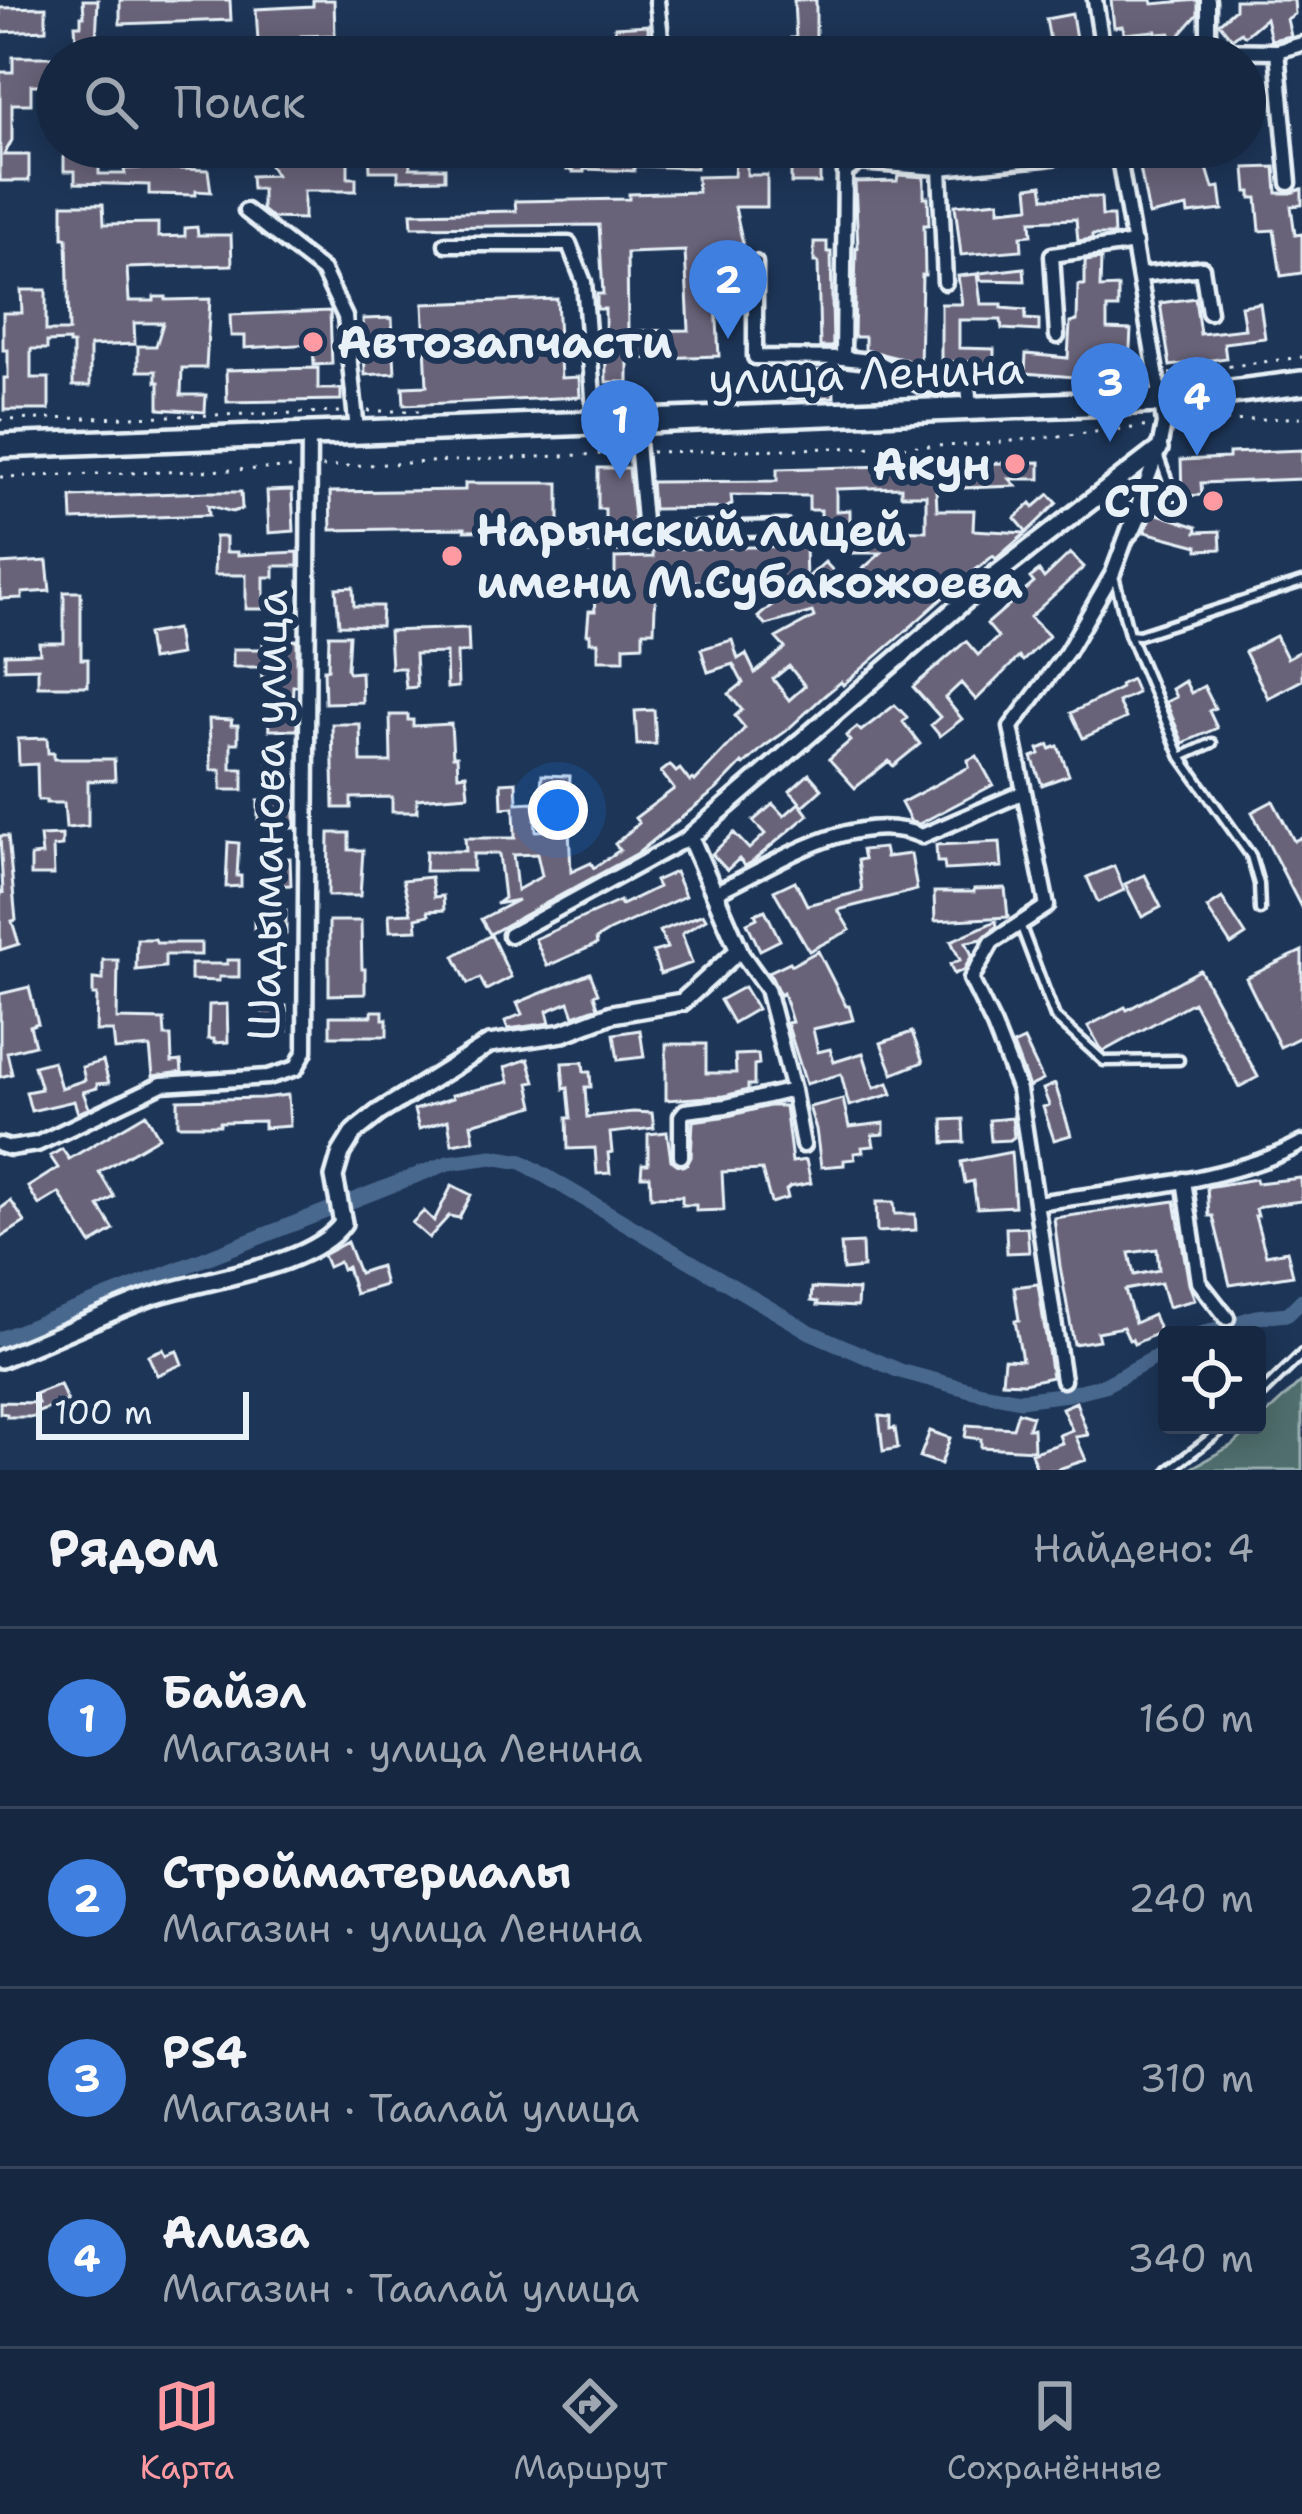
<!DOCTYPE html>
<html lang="ru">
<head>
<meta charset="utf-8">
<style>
	body { margin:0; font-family:"Shantell Sans",sans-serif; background:#23344c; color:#f1f3f6 }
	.controls { position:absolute; right:36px; bottom:36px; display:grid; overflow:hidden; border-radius:12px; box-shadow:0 6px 30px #0003 }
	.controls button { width:108px; height:108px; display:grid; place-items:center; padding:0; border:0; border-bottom:3px solid #35445a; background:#162841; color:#f1f3f6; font:60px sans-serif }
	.scale { position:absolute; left:36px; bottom:30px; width:213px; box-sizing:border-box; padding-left:12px; border:6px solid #e8f1f8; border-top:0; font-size:33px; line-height:42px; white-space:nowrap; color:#e8f1f8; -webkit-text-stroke:9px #1d3557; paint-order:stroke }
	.you { position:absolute; left:558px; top:810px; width:42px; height:42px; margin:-30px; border:9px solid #fff; border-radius:50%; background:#1a73e8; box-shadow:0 0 0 18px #1a73e833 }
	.badge { display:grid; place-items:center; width:78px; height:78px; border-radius:50%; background:#ff9aa2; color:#fff; font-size:39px; font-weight:700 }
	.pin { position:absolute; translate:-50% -99px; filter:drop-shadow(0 3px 6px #0008) }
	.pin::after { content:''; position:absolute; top:63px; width:42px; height:36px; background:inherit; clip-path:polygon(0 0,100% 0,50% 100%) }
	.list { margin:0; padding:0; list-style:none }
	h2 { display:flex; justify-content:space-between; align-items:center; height:156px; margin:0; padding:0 48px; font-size:51px }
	h2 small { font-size:39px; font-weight:400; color:#9ea6b1 }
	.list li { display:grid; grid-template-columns:78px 1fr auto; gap:36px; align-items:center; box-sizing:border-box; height:180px; padding:0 48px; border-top:3px solid #35445a }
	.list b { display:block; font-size:45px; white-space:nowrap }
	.list p { margin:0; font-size:39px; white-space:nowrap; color:#9ea6b1 }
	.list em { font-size:39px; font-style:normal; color:#9ea6b1 }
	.icon { flex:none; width:66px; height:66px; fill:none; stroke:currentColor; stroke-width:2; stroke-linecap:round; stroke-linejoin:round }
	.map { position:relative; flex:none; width:1302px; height:1470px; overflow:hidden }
	.search { position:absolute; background:#162841; box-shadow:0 6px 30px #0003; left:36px; right:36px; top:36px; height:132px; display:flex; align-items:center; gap:30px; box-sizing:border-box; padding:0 42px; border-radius:66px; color:#9ea6b1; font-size:45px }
	.sheet { height:876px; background:#162841 }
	nav { display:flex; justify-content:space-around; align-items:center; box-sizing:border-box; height:168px; border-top:3px solid #35445a; background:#162841; font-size:33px; color:#9ea6b1 }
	nav a { display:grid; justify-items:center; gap:6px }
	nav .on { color:#ff9aa2 }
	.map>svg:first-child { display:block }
	.green { fill:#4f6e6d; stroke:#9cb0b2; stroke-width:3 }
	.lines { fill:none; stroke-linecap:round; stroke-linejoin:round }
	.canal { stroke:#49688e; stroke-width:15 }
	.building { fill:#696479; stroke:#e8f1f8; stroke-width:3; fill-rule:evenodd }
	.service-casing { stroke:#e8f1f8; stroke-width:15 }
	.minor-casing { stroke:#e8f1f8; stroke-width:21 }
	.tertiary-casing { stroke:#e8f1f8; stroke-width:24 }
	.primary-casing { stroke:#e8f1f8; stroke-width:30 }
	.path { stroke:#e8f1f8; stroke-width:3; stroke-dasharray:3 9; stroke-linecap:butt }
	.service { stroke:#1d3557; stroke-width:6 }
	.minor { stroke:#1d3557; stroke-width:12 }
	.tertiary { stroke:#1d3557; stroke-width:15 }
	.primary { stroke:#1d3557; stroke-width:21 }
	.poi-dot { fill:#ff9aa2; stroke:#1d3557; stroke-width:4.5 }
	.labels { text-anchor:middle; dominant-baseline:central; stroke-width:12; stroke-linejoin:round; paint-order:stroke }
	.poi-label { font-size:45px; font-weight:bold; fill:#e8f1f8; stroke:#1d3557; text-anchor:start }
	.street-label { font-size:45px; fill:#e8f1f8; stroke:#1d3557 }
</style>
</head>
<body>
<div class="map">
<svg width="1302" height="1470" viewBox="0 0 1302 1470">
	<rect width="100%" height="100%" fill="#1d3557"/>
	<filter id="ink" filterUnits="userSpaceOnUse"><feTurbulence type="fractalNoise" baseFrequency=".00833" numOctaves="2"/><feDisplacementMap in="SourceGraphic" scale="24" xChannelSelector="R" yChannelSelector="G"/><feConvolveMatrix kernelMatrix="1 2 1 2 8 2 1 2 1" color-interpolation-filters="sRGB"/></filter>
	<g filter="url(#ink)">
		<path class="green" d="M1302,1381V1470H1188L1234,1444Z"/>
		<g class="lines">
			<path class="canal" d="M1198,1335L1256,1317L1288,1314L1302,1300
				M0,1339L448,1163L492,1157L522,1162L810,1332L900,1371L978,1392L1020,1400L1068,1394L1105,1385L1167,1351"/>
		</g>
		<path class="building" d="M83,0H98L96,40H76L75,25H81V16H84Z
			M120,0H230L231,20L120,24Z
			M313,0H334L335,35L301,36L302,57H259L256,9L313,6Z
			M794,0H816V57H792L791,38H796Z
			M1111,0H1152L1153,4L1198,0V14L1171,45L1170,33L1156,34V31L1124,34L1123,26L1114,27Z
			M1235,0H1294L1295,14L1287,19L1291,36L1271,40L1266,18L1245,36L1241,32L1232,39L1219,23L1235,9Z
			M46,7V30L0,32V8Z
			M1072,14L1079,57H1053L1046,19Z
			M648,25L649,55L616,57L615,27Z
			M13,57H51V70H46V85H31V104H12V140L4,155H29V181H0V72H13Z
			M1258,67L1265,100L1249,103L1245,69Z
			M64,147H99V174H125L124,169L152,168L208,170L211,192L196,191V195L149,194V185L75,183V171H64Z
			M322,147H348V178H356V191H304V219L272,218L262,210V189H252L251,176L276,175L265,158L269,148H278L279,155L322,152Z
			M369,147H409L410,168H445V179L398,180V171H370Z
			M566,147H696V168L634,166V171L584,169V172H573V169L567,170Z
			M797,147H820V183H791V157H797Z
			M1136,147H1153L1154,157L1171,155L1172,164L1204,158L1213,188L1220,187L1223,210L1188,214L1187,207L1149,215Z
			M735,163L747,164V175H767V207H735L743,244L713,250L719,356L628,359V382H606L605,309H597V294H603L599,225L412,227L411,213L516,211L515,201L629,199V194L698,192L697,177L734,176ZM685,251L689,330L628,331L627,253Z
			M1275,167L1277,193H1291L1302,189V205L1291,206L1295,235L1302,234V273L1281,276L1274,230L1260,231L1257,198H1251V192H1247L1245,168Z
			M898,175L924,177V197H928L929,225H924L925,275H922L920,368L906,365V360L865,350V337H854L856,248H858L855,182L897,181Z
			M1042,185L1044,198L1101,197L1102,216H1113L1114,235H1092V239L1078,241L1076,219L1031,221L1032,235L1021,236L1022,250L961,255L955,205L999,201V210L1030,207L1028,187Z
			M63,204H103L104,224L158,223V237L185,236V228L197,227L198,235H231L232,265L127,268L129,301H154V297H166V300L210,299L206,368H182L181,395H206L205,412L159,409V382H156V371H138V346H156L163,323H134L135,344L90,346V386H73V344H69V341L47,342V349H31V378H49V410H4V378H8V350H3V313H22L21,290H46V331H69L67,238H63Z
			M814,242H827V252H831L833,347H820L818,262H814Z
			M1101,259L1100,288L1118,287V308H1107V329L1131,330L1129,365H1126L1124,381L1025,373L1026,354L1068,358L1070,323L1077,321L1078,285H1085V261Z
			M1024,268L1025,281L980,280V273Z
			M977,274L981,304H1002V308L1026,310L1025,319L1039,320V331L1002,329L1001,320H959V348L994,349V369L973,368V362H941V304H962L958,276Z
			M1195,298L1200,334L1245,329L1241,306L1260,303L1265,338L1224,343L1226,358L1170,366L1160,303Z
			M557,299L561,378L579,377L580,397L404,405L403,387L427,386L423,304Z
			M330,311L332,364L314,365L313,344L245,348V336H231L230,315Z
			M392,318L395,373L365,375L363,319Z
			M318,368V389H341V400L227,402L226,370Z
			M833,370L834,397L787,399L786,372Z
			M1302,450V479L1201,483L1202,495L1182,496L1181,460L1229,458V453Z
			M1040,462V479H1010L1016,486L936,489L937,510H974L973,530L1026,533L996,559L993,556L963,580L899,637L843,685L841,682L824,696L786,731L765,746L744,765L742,763L717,789L638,853L490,934L481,919L518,900L496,904L504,898L499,854H473V871H425L426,851H466L465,838H515L514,807L502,808L501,783L516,782L517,803L534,802L536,831L569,829L571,872L591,863L594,868L620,850L615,844L639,823L635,818L674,789L661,772L670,765L676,772L680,769L690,782L693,779L695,781L745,728L735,716L742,710L729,694L743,683L733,664L708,672L701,649L732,640L738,659L746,654L755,673L785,648L776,638L814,617L812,612L766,625L758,617L801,580L726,581L724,578L725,581L656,582L654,631H643V645L624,646V660H598V642H590V634H587L589,611H595L593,577L615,575V558L653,557V549L805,546L806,579L825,562L848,587V582L881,553H848V540L821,541V510H809V496L731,495L732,504L726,508L653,509L651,482L777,481V469ZM901,487V495H926V531L887,530V533L856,534L850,538V510L836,511V489ZM789,666L805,686L789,700L773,679ZM537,854L542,876L517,890L513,855Z
			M598,468H629L635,527L620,529L621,551L585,553V539L605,538V509H598Z
			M465,483H559V522L548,530L465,531V528L331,530L330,492L465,490Z
			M292,490L294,531L269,533L267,491Z
			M208,492H241L242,509L232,512L208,505L209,515L72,520L71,497Z
			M1049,494L1057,503L1027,532L1015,518L1031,503L1034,507Z
			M1152,512L1197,527L1196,532L1220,531L1221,549L1198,550V546L1145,532Z
			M215,537H226V552H238V555L298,552V566H274V577H264V609H246V575H214Z
			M1070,553L1084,567L1030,617L1049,636L1023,661L1019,657L976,700L961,683L945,698L962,719L940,736L931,725L940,717L913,687L966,641L978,655L998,637L987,624L1034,583L1030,578L1039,571L1044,578Z
			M47,561L50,591L22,593V598L0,599V564Z
			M353,587L354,606H382L381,626L339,625L336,588Z
			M64,592H81V659H88V686H38V668L5,669V654L40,653L39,643H64Z
			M468,628L469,652L457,653L458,687L447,688L446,653L415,654L417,687L406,688L404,668H391L389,631Z
			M176,629L180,655L151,660L147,634Z
			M329,635H349L347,669L349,673L361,672L362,702L325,703L324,669H328Z
			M1276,636L1287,658L1302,650V680L1268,698L1245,652Z
			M297,640V686H293L292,710H297V730H269L267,702H269V679H262L261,667H233V649H263V641Z
			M1131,679L1137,693L1118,702L1126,718L1083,738L1071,713L1121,688L1120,685Z
			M1185,681L1191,693L1204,686L1215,708L1209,711L1217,728L1183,743L1166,702L1176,697L1172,689Z
			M895,705L907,717L903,722L920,744L893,766L889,761L855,788L829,759L850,741L846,736L857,727L861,731Z
			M654,710L656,744L637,745L635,711Z
			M390,715H408V720H413V726L451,724L453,756H457L458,775L466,774L468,795L417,799V812H392V797L351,798V808H334L332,724H360L361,762H391Z
			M209,719L232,720L231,725H238V743H231V769H243V790H221V770H211Z
			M47,738L48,753H54V759H114L115,780L88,781V826L66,828L64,803H46V800H38L37,764L19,765L18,739Z
			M1049,745L1050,749L1058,746L1069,775L1042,785L1032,757L1040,754L1038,749Z
			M268,756H289V778H268Z
			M977,756L993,785L919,824L911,822L901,803L969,767L968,760Z
			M809,774L822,789L803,806L790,791Z
			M542,775L570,776L569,800L540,799Z
			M258,801H295V828H258Z
			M1273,801L1294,841L1302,837V909L1252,812Z
			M799,803L808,815L752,862L745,866L739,859L727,870L712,854L734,833L749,849L765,834L753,821L773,804L784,816Z
			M329,833H349V850H363L360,896H328Z
			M62,835V846L53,847L54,875H31V856L42,855L40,836Z
			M0,836H8L16,920L12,921L19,944L0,950V891L3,892Z
			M228,842L239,843L237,876H241V886L226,887Z
			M1000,842L1002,867L945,870L944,862H937L936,845Z
			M884,848L886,857L911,854L917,890L838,910L850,930L809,951L774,891L795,881L807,905L862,891L858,860L864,859L862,850Z
			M290,858L291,885L267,886L266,859Z
			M1114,866L1124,890L1098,902L1087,877Z
			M675,872L685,896L609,931L596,939L597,944L547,966L535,939L620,901L621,905L658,887L655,881Z
			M1145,875L1161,907L1142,917L1125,884Z
			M431,877L434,897L443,896L444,910L428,911L429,915L416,918L417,930L390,931L389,914L411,913L403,880Z
			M1005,888L1008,917L935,921L934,892H974V889Z
			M1222,898L1246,935L1231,945L1207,908Z
			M286,910V934H254V911Z
			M765,910L780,940L760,950L747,923L757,918L755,914Z
			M703,914L706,919L682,934L692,963L660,974L653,952L667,948L660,931Z
			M329,921H361L362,969H365V994L329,995Z
			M996,921L997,926L982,939L966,942L972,955L964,970L954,974L950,964L960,960L951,941Z
			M491,935L511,977L486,990L480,978L468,984L454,956Z
			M137,939H155L157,943H201V955H165V967L136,970Z
			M818,951L846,1006H849L853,1020L813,1029L818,1052L830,1049L834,1062L863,1053L874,1088L888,1083L892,1094L849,1106L841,1074L806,1084L787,1023L792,1022L783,993L780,995L769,972L790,962L792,965Z
			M1302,951V1036L1280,1047L1246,978Z
			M103,960H118L117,1019L164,1020L165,1036H171L172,1062L181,1061L182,1072L153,1076L150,1047L115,1050L113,1031H96L97,995H93V979L103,980Z
			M227,960H239V977H219V981L191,980V964H227Z
			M1200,970L1258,1077L1239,1087L1193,1002L1104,1051L1100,1047L1088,1026L1125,1007L1127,1010Z
			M590,973L598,993L594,995L598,1007L574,1016L569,1002L547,1011L550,1023L508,1029L505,1021L522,1014L517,1003Z
			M29,987L38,1023L30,1026L35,1045L7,1052L12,1074L0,1077V994Z
			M744,987L757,1009L733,1023L720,1000Z
			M227,1004L228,1042L214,1043V1039H208L209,1005Z
			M286,1006L287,1031L252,1032V1018H262V1007Z
			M372,1011H383V1019H387V1036H330V1016H372Z
			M640,1030L644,1057L618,1060L614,1034Z
			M912,1032L923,1062L893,1074L881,1043Z
			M1024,1040L1043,1080L1029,1087L1013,1045Z
			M666,1044H706V1073H736L735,1055L758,1054L759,1064L754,1065V1085H748V1090L724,1096L666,1100Z
			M528,1059L535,1082L529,1083L534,1106L471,1124L474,1140L452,1144L448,1120L419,1129L414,1110L453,1098L452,1095L509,1082L505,1067Z
			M53,1061L61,1088L85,1080L82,1067L103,1061L109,1083L97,1084V1088L83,1092L89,1108L78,1113L74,1101L31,1111L26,1092L41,1089L34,1066Z
			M583,1062L584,1072H590L591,1087H585L587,1117L633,1112L652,1113L654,1128L610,1133L612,1152L608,1153L610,1173L597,1174L595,1148L568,1149L567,1118H571L568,1088L564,1089L562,1063Z
			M1055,1084L1071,1135L1054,1140L1043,1107L1049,1105L1043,1089Z
			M288,1095L290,1126L264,1128V1121L220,1122V1125H178V1100L262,1098Z
			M843,1099L849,1127L884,1123V1134L872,1135L874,1146L862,1147L863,1152L854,1153L855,1159L844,1160V1165L821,1167L816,1129L809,1107Z
			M769,1106H785L792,1162L806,1160L811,1183L790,1187L786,1190L788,1198L771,1203L762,1170L722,1172L724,1210L696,1211V1205H682V1196L651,1197L650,1176H641L642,1164H648V1134L667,1132L671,1160L682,1166L687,1164L691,1157L693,1121L728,1116Z
			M146,1114L159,1137L99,1172L114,1197L99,1206L114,1230L91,1244L59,1193L39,1205L28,1187L58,1168L50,1156L62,1149L69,1159Z
			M1012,1118L1014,1137L1010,1140L991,1141L989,1120Z
			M963,1119L964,1142L944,1143L943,1120Z
			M1011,1152L1015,1206L977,1208L973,1181L965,1183L961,1162Z
			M1301,1178L1302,1201L1262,1206L1256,1209L1258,1216H1255L1266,1255L1287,1251L1293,1275L1230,1285L1213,1216H1209L1207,1187L1256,1179L1257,1183Z
			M452,1185L471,1195L459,1218L449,1216L429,1238L412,1223L424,1211L434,1221Z
			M11,1201L25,1222L0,1238V1209Z
			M1175,1201L1189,1284L1195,1300L1168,1307L1161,1283L1125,1290L1135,1323L1153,1315L1160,1332L1134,1344L1132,1339L1129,1340L1123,1327L1097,1332L1099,1340L1074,1344L1060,1266L1054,1218ZM1157,1249L1159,1270L1134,1275L1129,1253Z
			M876,1202H894L895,1214H915L916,1230L877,1232Z
			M1027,1227L1029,1252L1007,1253L1006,1228Z
			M347,1242L359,1273L380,1266L385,1285L355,1294L347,1267L342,1269L339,1262L328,1267L323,1255Z
			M862,1243L863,1268L843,1270L841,1244Z
			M1038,1284L1052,1377L1024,1383L1002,1382L1004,1359L1022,1360L1015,1321L1019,1320L1014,1287Z
			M812,1288L858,1290L857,1307L817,1305L818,1302L811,1301Z
			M163,1349L166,1355L177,1351L182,1364L157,1375L148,1355Z
			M60,1384L67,1401L36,1413V1417H7V1414L0,1413V1402L38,1403L34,1394Z
			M1076,1402L1088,1435L1076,1437L1086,1460L1055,1470H1037L1031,1453L1062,1443L1059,1435L1072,1430L1062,1408Z
			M1018,1412L1032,1416L1028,1428H1033L1034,1450L981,1447V1439L965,1437L967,1425L1013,1428Z
			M879,1416L890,1417V1429L895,1428L898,1448L883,1451Z
			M930,1431L950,1438L941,1464L920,1457Z"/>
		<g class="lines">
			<g class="service-casing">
				<path id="service" d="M1159,457L1172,493L1169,503
					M1129,539L1137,530L1145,512
					M1114,576L1129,634L1139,635L1302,582
					M1129,634L1181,757L1251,856L1259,884L1260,910
					M1181,757L1212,743
					M1021,927L1055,1017L1104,1061L1179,1060
					M1257,1398L1302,1354
					M1169,1470L1228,1425"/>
			</g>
			<g class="minor-casing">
				<path id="minor" d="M657,0L663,57
					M1095,0L1104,57
					M1208,0V50L1277,51
					M940,168L945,282
					M1289,183L1277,51L1302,44
					M246,211L323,271L345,317L357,430
					M446,244H569L584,282L595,422
					M755,263V357L843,358
					M1140,275L1202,268L1209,312
					M1057,336L1052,255L1135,243
					M970,406L968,386L920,385L878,362L843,358L845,172L859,162L940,168L1044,158L1115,147
					M635,420L644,521L648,531L786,528
					M714,893C775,865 855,807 922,836L1022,793
					M510,935L690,837
					M739,950L767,989L793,1090L803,1145
					M0,1145L10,1148L37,1144L162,1084L268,1077L296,1068L305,1051L309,432
					M681,1156V1116L685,1111L726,1106L793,1090
					M1184,1180L1199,1282L1227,1318
					M1036,1203C1117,1191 1231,1182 1302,1143
					M1063,1380L1019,1090L994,1026L971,979L992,942L1047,906L1011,727L1067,652L1113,573L1159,449L1164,424L1161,401L1117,147"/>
			</g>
			<g class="tertiary-casing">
				<path id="tertiary" d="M0,1359C49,1340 97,1317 147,1298C199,1279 311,1269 343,1223L334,1177L341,1153L354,1132L378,1113L489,1044L563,1033L612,1014L682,1002L739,950L690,837L995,575L1159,449"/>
			</g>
			<g class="primary-casing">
				<path id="primary" d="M0,446L1161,401L1302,383"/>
			</g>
			<path class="path" d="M1169,374L1302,357
				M368,411H424
				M0,420L340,412
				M1178,424L1302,417
				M651,452L975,445L1151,426
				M322,467L624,453
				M0,477L294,468"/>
			<use href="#service" class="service"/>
			<use href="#minor" class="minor"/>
			<use href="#tertiary" class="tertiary"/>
			<use href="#primary" class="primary"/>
		</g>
	</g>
	<g class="poi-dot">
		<circle cx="313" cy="342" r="12"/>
		<circle cx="1015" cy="464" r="12"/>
		<circle cx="1213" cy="501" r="12"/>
		<circle cx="452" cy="556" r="12"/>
	</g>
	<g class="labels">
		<g class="poi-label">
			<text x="337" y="342">Автозапчасти</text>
			<text x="991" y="464" text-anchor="end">Акун</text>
			<text x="1189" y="501" text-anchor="end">СТО</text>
			<text x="476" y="530">Нарынский лицей<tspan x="476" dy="52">имени М.Субакожоева</tspan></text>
		</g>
		<g class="street-label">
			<text transform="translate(866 373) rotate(-2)">улица Ленина</text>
			<text transform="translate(267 815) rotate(-89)">Шадыманова улица</text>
		</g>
	</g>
</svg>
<div class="controls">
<button><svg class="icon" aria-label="locate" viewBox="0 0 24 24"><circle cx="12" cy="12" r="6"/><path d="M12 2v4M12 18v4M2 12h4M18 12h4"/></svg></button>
</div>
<div class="scale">100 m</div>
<div class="you"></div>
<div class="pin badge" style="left:620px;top:479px;background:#3f7fe0">1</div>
<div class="pin badge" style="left:728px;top:339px;background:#3f7fe0">2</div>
<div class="pin badge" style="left:1110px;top:442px;background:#3f7fe0">3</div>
<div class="pin badge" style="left:1197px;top:456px;background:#3f7fe0">4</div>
<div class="search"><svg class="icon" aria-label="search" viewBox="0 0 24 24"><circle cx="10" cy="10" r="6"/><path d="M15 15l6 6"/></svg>Поиск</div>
</div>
<section class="sheet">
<h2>Рядом<small>Найдено: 4</small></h2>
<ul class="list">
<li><span class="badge" style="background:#3f7fe0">1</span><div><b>Байэл</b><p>Магазин · улица Ленина</p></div><em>160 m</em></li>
<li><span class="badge" style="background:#3f7fe0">2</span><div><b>Стройматериалы</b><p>Магазин · улица Ленина</p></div><em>240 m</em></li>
<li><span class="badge" style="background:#3f7fe0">3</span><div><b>PS4</b><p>Магазин · Таалай улица</p></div><em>310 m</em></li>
<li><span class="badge" style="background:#3f7fe0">4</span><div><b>Ализа</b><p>Магазин · Таалай улица</p></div><em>340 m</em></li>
</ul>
</section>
<nav>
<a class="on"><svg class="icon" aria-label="map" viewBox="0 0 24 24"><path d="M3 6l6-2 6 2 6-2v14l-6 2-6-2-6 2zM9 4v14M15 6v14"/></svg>Карта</a>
<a><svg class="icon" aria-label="directions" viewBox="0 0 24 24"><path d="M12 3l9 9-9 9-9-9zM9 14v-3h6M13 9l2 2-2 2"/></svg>Маршрут</a>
<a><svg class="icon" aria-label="saved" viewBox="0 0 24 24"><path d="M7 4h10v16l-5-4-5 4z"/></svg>Сохранённые</a>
</nav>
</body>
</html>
